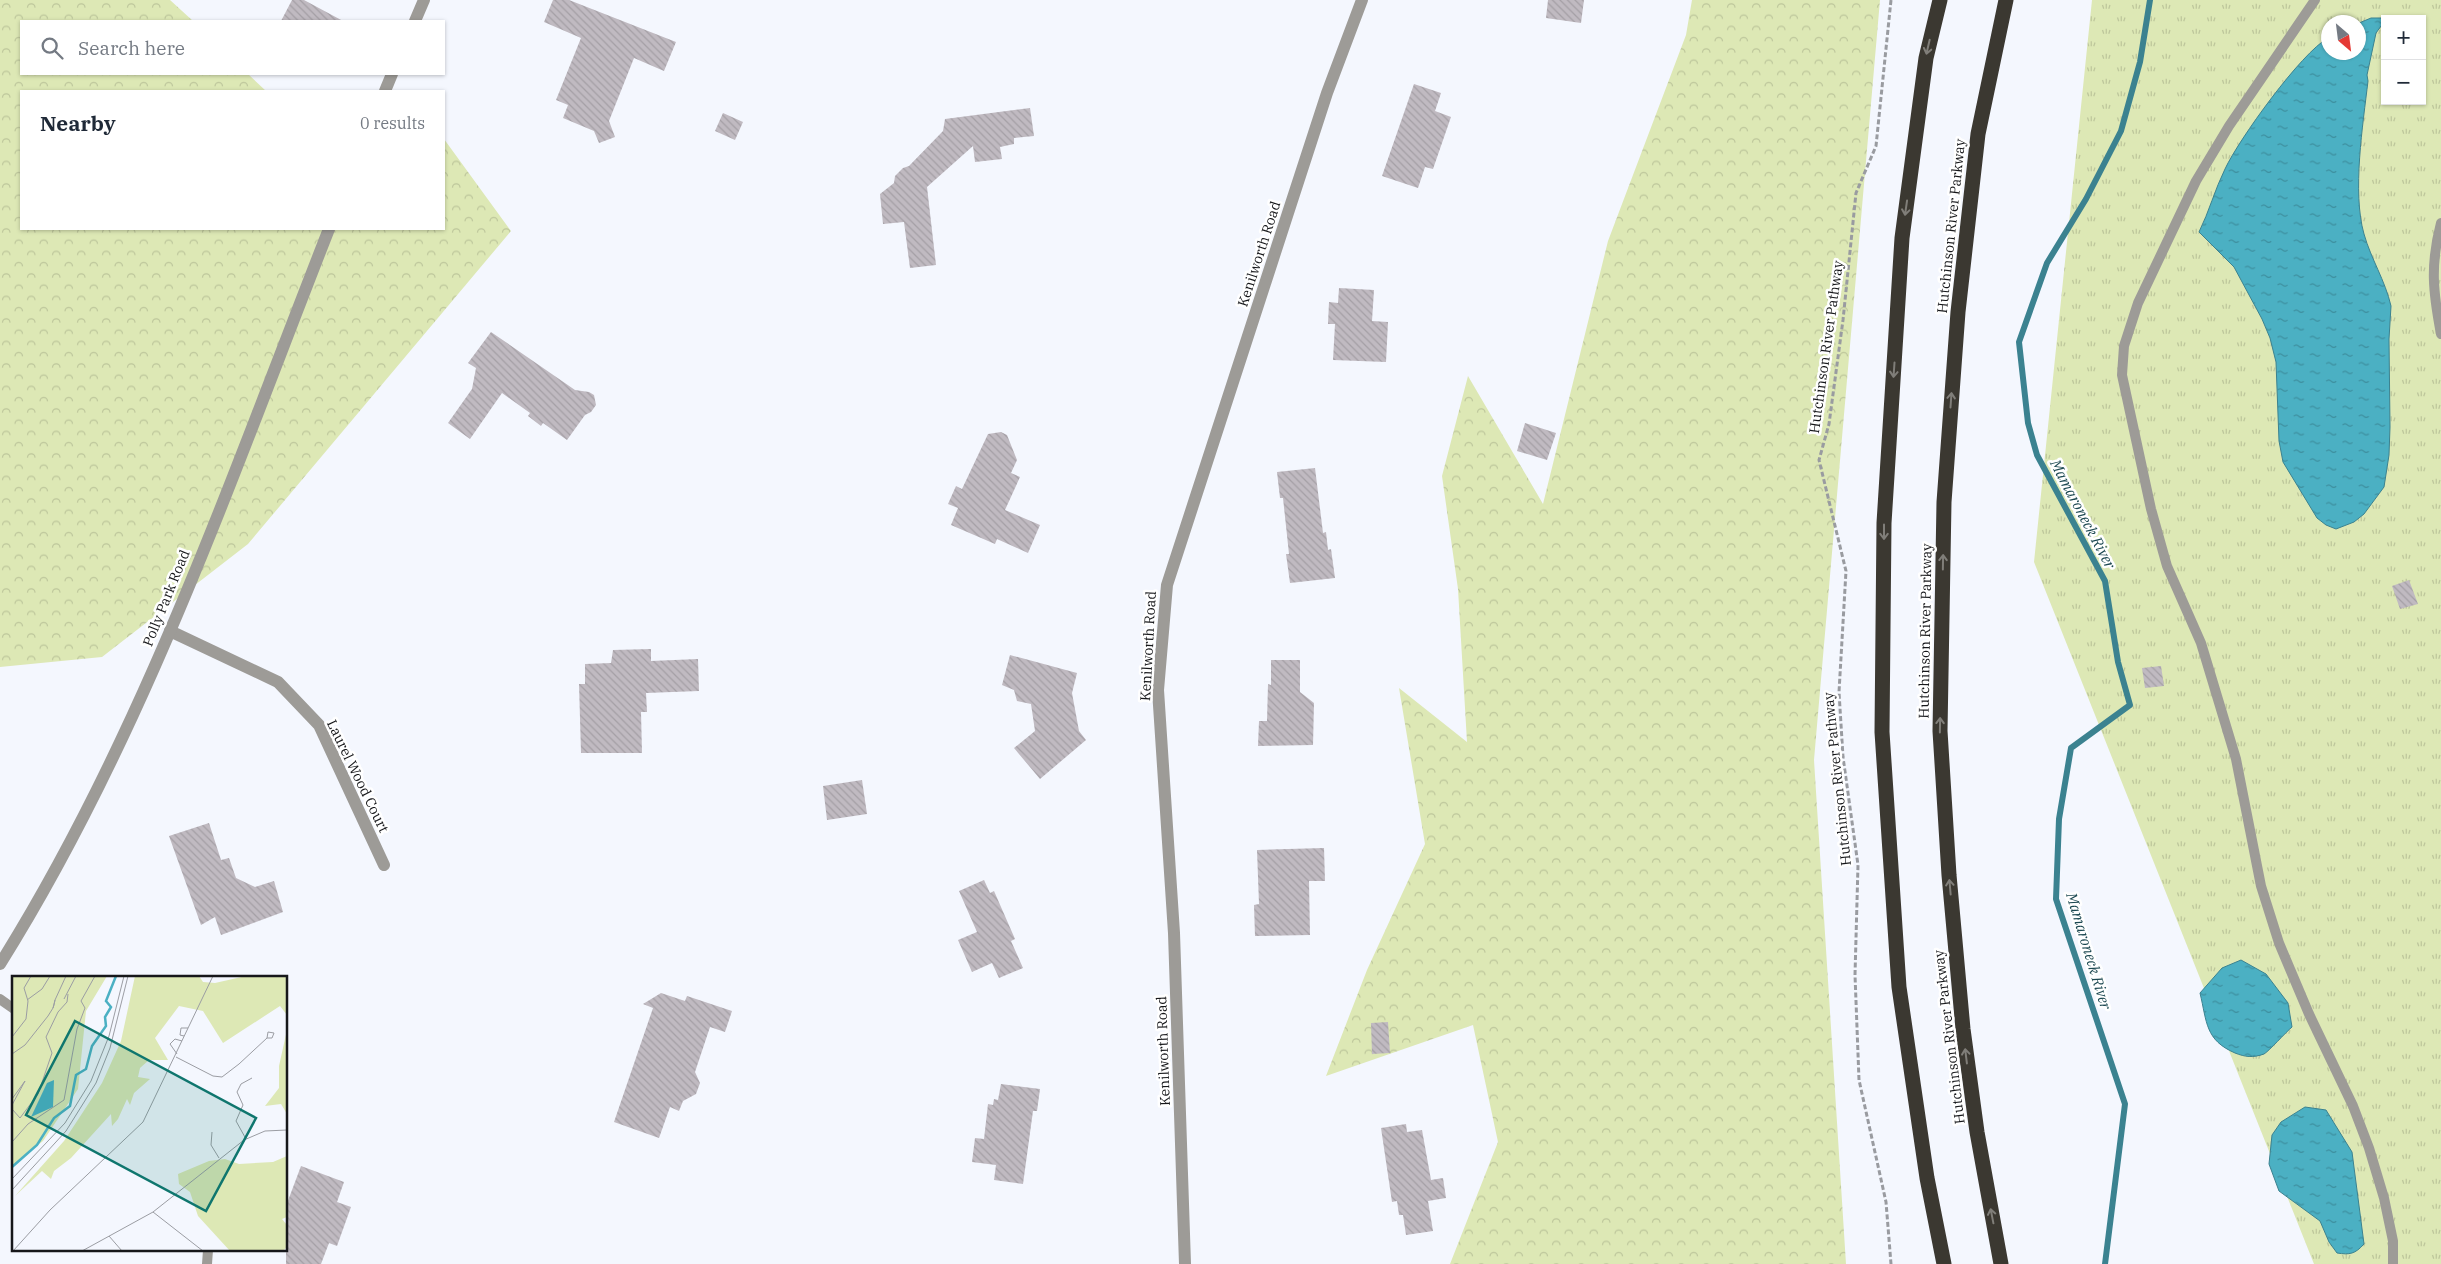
<!DOCTYPE html>
<html lang="en">
<head>
<meta charset="utf-8">
<style>
	body { margin:0; font-family:"IBM Plex Serif",serif; background:#f6f6f7; color:#1f2937 }
	.controls { position:absolute; right:15px; top:15px; display:grid; overflow:hidden; border-radius:0px; box-shadow:0 1px 4px #0004 }
	.controls button { width:45px; height:45px; display:grid; place-items:center; padding:0; border:0; border-bottom:1px solid #e0e1e3; background:#fff; color:#1f2937; font:25px sans-serif }
	.compass { position:absolute; left:2321px; top:15px; width:45px; height:45px; border-radius:50%; background:#fff; box-shadow:0 1px 4px #0004; rotate:152deg }
	.list { margin:0; padding:0; list-style:none }
	h2 { display:flex; justify-content:space-between; align-items:center; height:65px; margin:0; padding:0 20px; font-size:21px }
	h2 small { font-size:16px; font-weight:400; color:#747a83 }
	.icon { flex:none; width:28px; height:28px; fill:none; stroke:currentColor; stroke-width:2; stroke-linecap:round; stroke-linejoin:round }
	.map { position:relative; flex:none; width:2441px; height:1264px; overflow:hidden }
	.search { position:absolute; background:#fff; box-shadow:0 1px 4px #0004; left:20px; top:20px; width:425px; height:55px; display:flex; align-items:center; gap:12px; box-sizing:border-box; padding:0 18px; border-radius:0px; color:#747a83; font-size:19px }
	.panel { position:absolute; background:#fff; box-shadow:0 1px 4px #0004; left:20px; top:90px; width:425px; height:140px; border-radius:0px }
	.map>svg:first-child { display:block }
	.grass { fill:url(#grass-tufts); fill-rule:evenodd }
	.forest { fill:url(#forest-crowns) }
	.water { fill:url(#water-ripples); stroke:#3b8290 }
	.lines { fill:none; stroke-linecap:round; stroke-linejoin:round }
	.stream { stroke:#3b8290; stroke-width:6 }
	.building { fill:url(#building-back-hatch) }
	.path { stroke:#999ba0; stroke-width:3; stroke-dasharray:5 2.5; stroke-linecap:butt }
	.service { stroke:#9d9b97; stroke-width:10 }
	.minor { stroke:#9d9b97; stroke-width:12 }
	.tertiary { stroke:#9d9b97; stroke-width:12 }
	.motorway { stroke:#3b3831; stroke-width:15 }
	.oneway { stroke:#807e79 }
	.labels { text-anchor:middle; dominant-baseline:central; stroke-width:5; stroke-linejoin:round; paint-order:stroke }
	.street-label { font-size:14px; fill:#16171a; stroke:#fff }
	.water-label { font-size:15px; font-style:italic; fill:#1c4851; stroke:#fff }
	.inset-river { fill:none; stroke:#4bb0c3; stroke-width:2.5 }
	.inset-road { fill:none; stroke:#9b9da3; stroke-width:1 }
	.view { fill:#0f766e; fill-opacity:0.15; stroke:#0f766e; stroke-width:2.5 }
	.inset-edge { fill:none; stroke:#16171a; stroke-width:2.5 }
</style>
</head>
<body>
<div class="map">
<svg width="2441" height="1264" viewBox="0 0 2441 1264">
	<defs>
		<pattern id="grass-tufts" width="24" height="20" patternUnits="userSpaceOnUse" patternTransform="scale(1.25)"><rect width="24" height="20" fill="#dde8b5"/><path d="M3 7l-1-3M5 7V3M7 7l1-3M15 17l-1-3M17 17v-4M19 17l1-3" fill="none" stroke="#bdc69b"/></pattern>
		<pattern id="forest-crowns" width="20" height="18" patternUnits="userSpaceOnUse" patternTransform="scale(1.25)"><rect width="20" height="18" fill="#dde8b5"/><path d="M2 6a3 3 0 1 1 6 0M12 15a3 3 0 1 1 6 0" fill="none" stroke="#bdc69b"/></pattern>
		<pattern id="water-ripples" width="26" height="14" patternUnits="userSpaceOnUse" patternTransform="scale(1.25)"><rect width="26" height="14" fill="#4bb0c3"/><path d="M2 4q2-2 4 0t4 0M15 11q2-2 4 0t4 0" fill="none" stroke="#3d8e9e"/></pattern>
		<pattern id="building-back-hatch" width="6" height="6" patternUnits="userSpaceOnUse" patternTransform="scale(1.25)"><rect width="6" height="6" fill="#c0bac1"/><path d="M-1 5l2 2M0 0l6 6M5-1l2 2" fill="none" stroke="#a49fa5"/></pattern>
	</defs>
	<rect width="100%" height="100%" fill="#f4f7fe"/>
	<path class="grass" d="M2092,0H2441V1264H2314L2034,562ZM2385,19H2422V101H2385ZM2328,22H2358V52H2328Z"/>
	<path class="forest" d="M0,0H170L193,21H21V74H248L266,91H21V229H444V139L511,231L248,544L102,657L0,667Z
		M1692,0H1880L1814,760L1846,1264H1450L1498,1142L1473,1025L1326,1076L1367,970L1425,844L1399,688L1467,742L1458,589L1442,476L1468,376L1543,504L1608,241L1686,35Z"/>
	<path class="water" d="M2371,18H2381L2384,22L2376,33L2367,75L2368,81C2363,124 2352,192 2364,234C2371,259 2385,280 2391,306L2389,339L2390,427L2389,455L2384,487L2364,514L2354,522L2336,529L2326,525L2317,518L2283,462L2279,441L2276,362L2270,338L2262,319L2234,267L2199,232C2209,212 2215,189 2225,169C2239,139 2301,53 2328,38V52H2358L2359,23Z
		M2241,960L2266,974L2288,1003L2292,1027C2286,1032 2268,1052 2264,1054C2253,1058 2245,1057 2235,1053C2205,1040 2207,1022 2200,993L2222,968Z
		M2305,1107L2326,1110L2352,1152L2364,1244C2355,1254 2350,1255 2337,1253L2329,1242L2320,1221L2279,1191L2269,1164L2272,1135L2281,1122Z"/>
	<g class="lines">
		<path class="stream" d="M2105,1264L2125,1104L2056,899L2059,819L2071,748L2130,705L2118,662L2105,581L2037,455L2028,423L2019,342L2047,263L2086,199L2121,131L2140,62L2150,0"/>
	</g>
	<path class="building" d="M292,0H304L343,21H281Z
		M553,0H569L676,42L664,71L634,58L609,121L615,137L599,143L594,131L563,118L568,105L556,100L581,38L544,22Z
		M1548,0H1584L1581,23L1546,18Z
		M1414,84L1441,93L1435,111L1451,117L1433,169L1425,167L1418,188L1382,176Z
		M1030,108L1034,136L1014,138V144L1000,147L1002,159L975,162L973,146L927,187L936,265L910,268L904,222L883,224L880,194L894,183L895,176L903,168L909,166L943,131L945,119Z
		M723,113L743,122L735,140L715,131Z
		M1339,288L1374,290L1372,321L1388,322L1386,362L1333,360L1335,324H1328L1329,302L1338,303Z
		M491,332L575,390L589,392L594,395L596,405L591,412L585,415L567,440L543,423L541,426L528,416L530,413L502,393L470,439L448,423L472,389L476,368L468,363Z
		M1525,423L1556,433L1547,460L1517,451Z
		M1001,432L1007,435L1017,460L1011,473L1020,477L1005,510L1040,525L1028,553L997,539L995,544L951,525L958,508L948,504L956,486L962,489L988,434Z
		M1315,468L1323,533L1326,532L1328,550L1331,549L1335,578L1290,583L1286,554H1289L1283,498H1280L1277,472Z
		M2409,580L2418,604L2400,609L2392,586Z
		M651,649V661L698,659L699,691L646,693L647,712H641L642,753H581L579,684H585V664L611,663L613,650Z
		M1010,655L1077,673L1072,693L1079,731L1086,740L1040,779L1014,748L1035,731L1031,704L1017,701L1014,690L1002,685Z
		M1271,660H1300V692L1314,703L1313,745L1258,746L1259,721H1267L1268,684L1271,685Z
		M2161,666L2164,686L2145,688L2142,668Z
		M862,780L867,814L827,820L823,786Z
		M209,823L221,860L229,858L236,878L255,887L274,881L283,912L221,935L215,917L201,925L169,836Z
		M1324,848L1325,881H1309L1310,935L1255,936L1254,905L1259,904L1257,850Z
		M984,880L990,893L994,891L1015,939L1011,941L1023,968L999,978L992,963L972,972L958,940L977,932L959,891Z
		M661,993L685,1001L687,996L732,1011L725,1032L710,1027L695,1072L700,1083L696,1094L683,1101L679,1111L670,1107L659,1138L614,1122L653,1008L643,1004Z
		M1388,1022L1390,1053L1372,1054L1371,1023Z
		M1001,1084L1040,1089L1037,1111H1033L1023,1184L994,1180L996,1165L972,1162L975,1138L984,1139L988,1104L993,1105L994,1099L998,1100Z
		M1406,1124L1407,1132L1422,1130L1431,1180L1443,1178L1446,1198L1428,1201L1433,1231L1406,1235L1403,1215H1399L1397,1201L1392,1202L1381,1128Z
		M301,1166L344,1182L337,1202L351,1207L337,1246L329,1243L321,1264H286V1206Z"/>
	<g class="lines">
		<path class="path" d="M1891,0L1876,146L1856,193L1843,320L1829,424L1819,460L1846,571L1839,692L1843,757L1858,865L1855,975L1859,1080L1886,1202L1891,1264"/>
		<path class="service" d="M2315,0L2229,126L2196,181L2138,303L2124,346L2122,375L2151,509L2167,566L2201,643L2236,759L2261,886L2279,943L2309,1014L2353,1106L2369,1148L2384,1198L2393,1241V1264
			M2441,223C2430,265 2433,292 2441,334
			M0,999L14,1009
			M207,1264L208,1250"/>
		<path class="minor" d="M170,631L278,682L319,725L384,865"/>
		<path class="tertiary" d="M415,21L424,0
			M385,91L392,74
			M0,964C143,736 231,478 329,229
			M1185,1264L1174,933L1158,690L1167,585L1327,93L1362,0"/>
		<path class="motorway" d="M1940,0L1926,58L1902,238L1884,523L1882,732L1899,987L1927,1178L1944,1264
			M2001,1264L1977,1132L1963,1029L1949,875L1940,731L1944,502L1958,312L1978,134L2006,0"/>
	</g>
	<defs><path id="oneway-shaft" d="M-6 0H5M1.5-3L5.5 0L1.5 3" fill="none" stroke-width="1.6" stroke-linecap="round" stroke-linejoin="round" transform="scale(1.25)"/></defs>
	<g class="oneway">
		<use href="#oneway-shaft" transform="translate(1928 47) rotate(103)"/>
		<use href="#oneway-shaft" transform="translate(1906 208) rotate(98)"/>
		<use href="#oneway-shaft" transform="translate(1894 370) rotate(94)"/>
		<use href="#oneway-shaft" transform="translate(1951 400) rotate(-86)"/>
		<use href="#oneway-shaft" transform="translate(1884 532) rotate(90)"/>
		<use href="#oneway-shaft" transform="translate(1943 562) rotate(-89)"/>
		<use href="#oneway-shaft" transform="translate(1940 725) rotate(-89)"/>
		<use href="#oneway-shaft" transform="translate(1950 887) rotate(-95)"/>
		<use href="#oneway-shaft" transform="translate(1966 1056) rotate(-97)"/>
		<use href="#oneway-shaft" transform="translate(1992 1216) rotate(-101)"/>
	</g>
	<g class="labels">
		<g class="street-label">
			<text transform="translate(1951 226) rotate(-84)">Hutchinson River Parkway</text>
			<text transform="translate(1259 254) rotate(-72)">Kenilworth Road</text>
			<text transform="translate(1826 347) rotate(-82)">Hutchinson River Pathway</text>
			<text transform="translate(166 598) rotate(-68)">Polly Park Road</text>
			<text transform="translate(1925 631) rotate(-89)">Hutchinson River Parkway</text>
			<text transform="translate(1148 646) rotate(-87)">Kenilworth Road</text>
			<text transform="translate(358 776) rotate(64)">Laurel Wood Court</text>
			<text transform="translate(1837 779) rotate(-96)">Hutchinson River Pathway</text>
			<text transform="translate(1949 1037) rotate(-97)">Hutchinson River Parkway</text>
			<text transform="translate(1163 1051) rotate(-92)">Kenilworth Road</text>
		</g>
		<g class="water-label">
			<text transform="translate(2083 514) rotate(62)">Mamaroneck River</text>
			<text transform="translate(2089 951) rotate(73)">Mamaroneck River</text>
		</g>
	</g>
	<g transform="translate(12 976)">
		<rect width="275" height="275" fill="#f4f7fe"/>
		<path d="M1,0H95L74,35L66,113L31,165L0,190Z" fill="#dde8b5"/>
		<path d="M123,0H187L191,6L203,7L234,0H275V138L269,128L253,130L267,112V90L275,54V39L268,30L211,67L191,35L167,30L143,62L156,84H137L128,92L126,101L138,103L122,117L118,129L115,123L106,143L100,150L99,138L59,182L42,195L39,203L30,195L3,220L52,165L90,107L109,65ZM275,180V241L270,243L275,249V271L271,275H218L186,240L178,216L167,208L166,198L197,185L213,183L227,188L261,186Z" fill="#dde8b5"/>
		<path d="M42,104L41,131L19,141L35,107Z" fill="#4bb0c3"/>
		<path class="inset-river" d="M0,191L25,169L42,142L58,130L64,99L74,93L80,70L94,50L93,41L99,31L94,25L104,0"/>
		<path class="inset-road" d="M52,23L64,0M15,24L30,13L38,0M43,24L54,0M172,60L168,59L169,52H176M0,61L14,43L16,25L12,12L19,0M0,78L13,69L36,40L41,32L42,29L43,24L41,32M165,78L158,68L163,63L170,65M164,81L201,100L210,101L227,88L255,62L256,56L262,57L260,62H255M0,123L13,105L0,129M0,133L8,142L26,118L40,77L34,61L46,36L55,26L56,18M200,156L199,169L207,182M234,163L224,145L231,129L225,116L229,108L240,102M0,166L16,148L52,124L65,53L73,32L69,25L83,0M0,203L53,147L79,105L97,60L112,0M0,214L54,155L84,107L98,72L116,0M141,236L191,275M97,260L110,275M1,275L38,234L131,146L201,0M70,275L141,236L232,164L253,155L275,154"/>
		<path class="view" d="M63,45L244,142L194,235L14,139Z"/>
		<rect width="275" height="275" class="inset-edge"/>
	</g>
</svg>
<div class="controls">
<button>+</button>
<button>−</button>
</div>
<svg class="compass" viewBox="-18 -18 36 36"><path d="M0-13l5 13h-10z" fill="#e53935"/><path d="M0 13l5-13h-10z" fill="#747a83"/></svg>
<div class="search"><svg class="icon" aria-label="search" viewBox="0 0 24 24"><circle cx="10" cy="10" r="6"/><path d="M15 15l6 6"/></svg>Search here</div>
<section class="panel">
<h2>Nearby<small>0 results</small></h2>
<ul class="list">
</ul>
</section>
</div>
</body>
</html>
